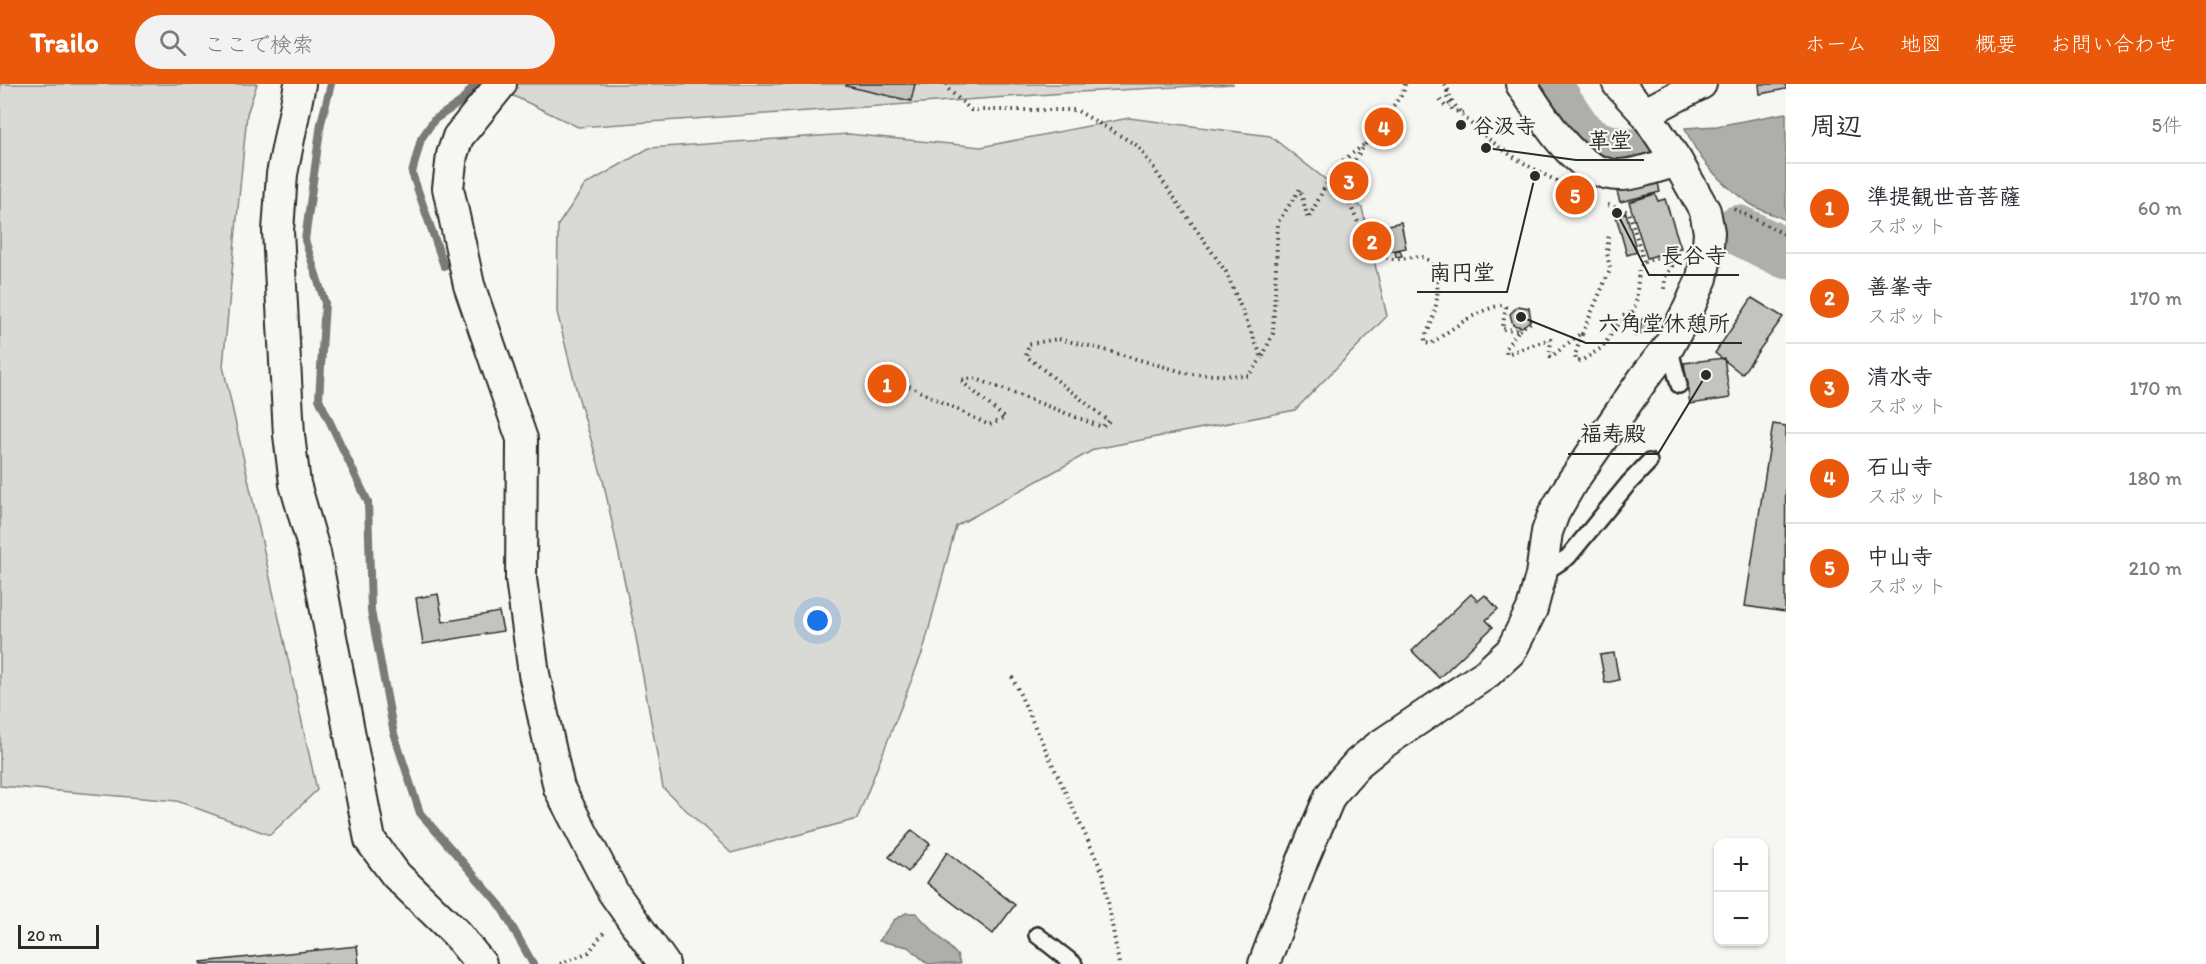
<!DOCTYPE html>
<html lang="ja">
<head>
<meta charset="utf-8">
<style>
	body { margin:0; font-family:Itim,"Klee One",sans-serif; background:#f2f2f3; color:#2b2b33 }
	.controls { position:absolute; right:18px; bottom:18px; display:grid; overflow:hidden; border-radius:12px; box-shadow:0 2px 4px #0004 }
	.controls button { width:54px; height:54px; display:grid; place-items:center; padding:0; border:0; border-bottom:2px solid #e1e1e2; background:#fff; color:#2b2b33; font:30px sans-serif }
	.scale { position:absolute; left:18px; bottom:15px; width:81px; box-sizing:border-box; padding-left:6px; border:3px solid #2b2b2b; border-top:0; font-size:16px; line-height:21px; white-space:nowrap; color:#2b2b2b; -webkit-text-stroke:4px #f6f6f2; paint-order:stroke }
	.you { position:absolute; left:818px; top:537px; width:21px; height:21px; margin:-15px; border:4px solid #fff; border-radius:50%; background:#1a73e8; box-shadow:0 0 0 9px #1a73e833 }
	.badge { display:grid; place-items:center; width:39px; height:39px; border-radius:50%; background:#ea580c; color:#fff; font-size:20px; font-weight:700 }
	.pin { position:absolute; translate:-50% -50%; border:3px solid #fff; box-shadow:0 2px 6px #0006 }
	.list { margin:0; padding:0; list-style:none }
	h2 { display:flex; justify-content:space-between; align-items:center; height:78px; margin:0; padding:0 24px; font-size:26px }
	h2 small { font-size:20px; font-weight:400; color:#7c7c81 }
	.list li { display:grid; grid-template-columns:39px 1fr auto; gap:18px; align-items:center; box-sizing:border-box; height:90px; padding:0 24px; border-top:2px solid #e1e1e2 }
	.list b { display:block; font-size:22px; white-space:nowrap }
	.list p { margin:0; font-size:20px; white-space:nowrap; color:#7c7c81 }
	.list em { font-size:20px; font-style:normal; color:#7c7c81 }
	.icon { flex:none; width:33px; height:33px; fill:none; stroke:currentColor; stroke-width:2; stroke-linecap:round; stroke-linejoin:round }
	.map { position:relative; flex:none; width:1786px; height:880px; overflow:hidden }
	header { display:flex; align-items:center; gap:36px; box-sizing:border-box; height:84px; padding:0 30px; background:#ea580c; color:#fff }
	header strong { font-size:28px }
	nav { display:flex; gap:33px; margin-inline-start:auto; font-size:21px }
	.search { width:420px; height:54px; background:#f2f2f3; display:flex; align-items:center; gap:15px; box-sizing:border-box; padding:0 21px; border-radius:33px; color:#7c7c81; font-size:22px }
	main { display:flex }
	aside { flex:1; background:#fff }
	.map>svg:first-child { display:block }
	.green { fill:#d9d9d5; stroke:#828280; stroke-width:1.5 }
	.water { fill:#aeaeab; stroke:#7a7a78; stroke-width:1.5 }
	.lines { fill:none; stroke-linecap:round; stroke-linejoin:round }
	.stream { stroke:#7a7a78; stroke-width:8 }
	.river { stroke:#aeaeab; stroke-width:50 }
	.building { fill:#c3c3c0; stroke:#2b2b2b; stroke-width:1.5 }
	.service-casing { stroke:#2b2b2b; stroke-width:20 }
	.minor-casing { stroke:#2b2b2b; stroke-width:34 }
	.path { stroke:#2b2b2b; stroke-width:4; stroke-dasharray:1.5 4.5; stroke-linecap:butt }
	.service { stroke:#f6f6f2; stroke-width:15 }
	.minor { stroke:#f6f6f2; stroke-width:30 }
	.poi-dot { fill:#2b2b2b; stroke:#f6f6f2; stroke-width:2 }
	.labels { text-anchor:middle; dominant-baseline:central; stroke-width:4.5; stroke-linejoin:round; paint-order:stroke }
	.poi-label { font-size:21px; font-weight:bold; fill:#2b2b2b; stroke:#f6f6f2; text-anchor:start }
	.leader { fill:none; stroke:#2b2b2b; stroke-width:2 }
	.callout-dot { fill:#2b2b2b; stroke:#f6f6f2; stroke-width:2 }
	.callout-label { font-size:22px; text-anchor:middle; font-weight:bold; fill:#2b2b2b; stroke:#f6f6f2; stroke-width:4.5; stroke-linejoin:round; paint-order:stroke }
</style>
</head>
<body>
<header>
<strong>Trailo</strong>
<div class="search"><svg class="icon" aria-label="search" viewBox="0 0 24 24"><circle cx="10" cy="10" r="6"/><path d="M15 15l6 6"/></svg>ここで検索</div>
<nav><a>ホーム</a><a>地図</a><a>概要</a><a>お問い合わせ</a></nav>
</header>
<main>
<div class="map">
<svg width="1786" height="880" viewBox="0 0 1786 880">
	<rect width="100%" height="100%" fill="#f6f6f2"/>
	<filter id="ink" filterUnits="userSpaceOnUse"><feTurbulence type="fractalNoise" baseFrequency=".0167" numOctaves="2"/><feDisplacementMap in="SourceGraphic" scale="12" xChannelSelector="R" yChannelSelector="G"/><feConvolveMatrix kernelMatrix="1 2 1 2 8 2 1 2 1" color-interpolation-filters="sRGB"/></filter>
	<g filter="url(#ink)">
		<path class="green" d="M0,0H257L247,30L223,282L317,706L270,751L177,717L0,702Z
			M489,0H1234L1079,8L578,43Z
			M1129,34L1270,52L1362,124L1387,232L1295,326L1095,365L956,442L923,567L857,735L731,769L663,704L633,537L603,396L578,312L557,228L558,141L585,101L649,64L848,50L981,63Z"/>
		<path class="water" d="M1786,29V136C1775,131 1762,127 1752,121C1723,102 1698,76 1685,44L1717,42Z
			M906,829H916L957,871L960,880H928L908,863L879,857L894,836Z"/>
		<g class="lines">
			<path class="stream" d="M331,0L321,39L305,156L325,219L319,315L368,418L371,527L394,650L420,729L500,821L533,880
				M444,182L412,89L421,55L434,36L462,17L475,0"/>
			<path class="river" d="M1546,0C1555,13 1577,51 1589,58C1604,67 1632,69 1650,72
				M1738,146L1786,170"/>
		</g>
		<path class="building" d="M847,0H915L911,17L846,2Z
			M1759,0H1786V5L1760,10Z
			M1657,94L1660,108L1620,118L1616,104Z
			M1655,110L1658,117L1665,115L1681,164L1647,174L1629,118Z
			M1626,129L1637,168L1627,171L1616,132Z
			M1401,138L1406,164L1387,168L1381,143Z
			M1400,166L1402,172L1396,173L1395,167Z
			M1752,214L1783,233L1742,290L1715,269Z
			M1518,222L1529,224L1531,236L1522,243L1513,241L1510,230Z
			M1642,235L1650,236L1649,250L1640,249Z
			M1724,274L1730,314L1690,320L1684,279Z
			M1773,340L1786,342L1785,528L1745,522Z
			M438,510L443,538L499,528L503,547L423,560L416,514Z
			M1471,510L1478,517L1485,511L1498,525L1486,536L1493,543L1439,594L1412,567Z
			M1614,569L1619,596L1605,599L1600,571Z
			M912,746L930,760L908,788L889,773Z
			M947,768L1015,821L993,850L927,799Z
			M357,862L359,880H201V878Z"/>
		<g class="lines">
			<g class="service-casing">
				<path id="service" d="M1669,262L1679,301
					M1542,490L1568,473L1628,400L1649,378
					M1037,851L1074,880"/>
			</g>
			<g class="minor-casing">
				<path id="minor" d="M300,0L282,90L278,147L289,351L295,400L315,469L370,756L396,791L455,848L481,880
					M501,0L458,53L452,71L448,104L469,201L522,355L521,495L534,590L559,704L613,808L664,880
					M1521,0C1543,32 1574,91 1619,91C1636,91 1660,82 1677,77
					M1645,29L1701,0
					M1264,880L1302,778L1330,712L1343,696L1358,679L1379,662L1486,590L1511,567L1532,525L1541,491L1547,448L1554,429L1572,398L1644,294L1669,262L1689,224L1702,194L1708,162L1709,148L1705,127L1677,77L1645,29L1618,0"/>
			</g>
			<path class="path" d="M947,0V4L971,26H1076L1138,62L1226,188L1262,274L1273,249L1278,138L1300,105L1308,135L1336,82L1365,60
				M1405,0L1403,9C1392,24 1346,82 1346,97C1346,116 1355,133 1364,149C1371,161 1377,173 1393,175C1408,177 1424,164 1433,183C1441,200 1437,225 1430,242C1428,248 1424,251 1425,259L1431,260C1451,245 1477,226 1502,221L1506,223L1502,245L1519,246L1505,265L1507,270L1550,255L1551,257L1549,272L1551,273L1581,249L1582,250L1575,271L1576,277H1581L1603,263L1623,232L1633,228
				M1445,0C1449,5 1449,12 1452,17C1474,51 1525,82 1561,99
				M1447,7V13L1453,27L1463,28
				M1440,16L1446,23L1449,21
				M1608,121L1629,128L1644,178L1639,185L1636,219L1633,228L1634,248L1638,255
				M1734,125L1786,151
				M1644,178L1668,171L1672,182L1665,193L1664,205
				M1519,246L1534,236
				M1582,250L1610,186L1607,168L1609,149
				M909,302L989,341L1005,334L960,296L974,294L1102,343L1109,337L1026,272L1029,260L1058,255L1094,263L1190,290L1248,292L1262,274
				M1012,593L1103,789L1119,880
				M560,880L589,868L606,845"/>
			<use href="#service" class="service"/>
			<use href="#minor" class="minor"/>
		</g>
	</g>
	<circle class="poi-dot" cx="1461" cy="41" r="6"/>
	<g class="labels">
		<g class="poi-label">
			<text x="1473" y="41">谷汲寺</text>
		</g>
	</g>
	<path class="leader" d="M1486 64L1576 76H1644M1617 129L1649 191H1739M1535 92L1507 208H1417M1521 233L1586 259H1742M1706 291L1658 370H1568"/>
	<g class="callout-dot">
		<circle cx="1486" cy="64" r="6"/>
		<circle cx="1617" cy="129" r="6"/>
		<circle cx="1535" cy="92" r="6"/>
		<circle cx="1521" cy="233" r="6"/>
		<circle cx="1706" cy="291" r="6"/>
	</g>
	<g class="callout-label">
		<text x="1610" y="64">革堂</text>
		<text x="1694" y="179">長谷寺</text>
		<text x="1462" y="196">南円堂</text>
		<text x="1664" y="247">六角堂休憩所</text>
		<text x="1613" y="357">福寿殿</text>
	</g>
</svg>
<div class="controls">
<button>+</button>
<button>−</button>
</div>
<div class="scale">20 m</div>
<div class="you"></div>
<div class="pin badge" style="left:887px;top:300px">1</div>
<div class="pin badge" style="left:1372px;top:157px">2</div>
<div class="pin badge" style="left:1349px;top:97px">3</div>
<div class="pin badge" style="left:1384px;top:43px">4</div>
<div class="pin badge" style="left:1575px;top:111px">5</div>
</div>
<aside>
<h2>周辺<small>5件</small></h2>
<ul class="list">
<li><span class="badge">1</span><div><b>準提観世音菩薩</b><p>スポット</p></div><em>60 m</em></li>
<li><span class="badge">2</span><div><b>善峯寺</b><p>スポット</p></div><em>170 m</em></li>
<li><span class="badge">3</span><div><b>清水寺</b><p>スポット</p></div><em>170 m</em></li>
<li><span class="badge">4</span><div><b>石山寺</b><p>スポット</p></div><em>180 m</em></li>
<li><span class="badge">5</span><div><b>中山寺</b><p>スポット</p></div><em>210 m</em></li>
</ul>
</aside>
</main>
</body>
</html>
